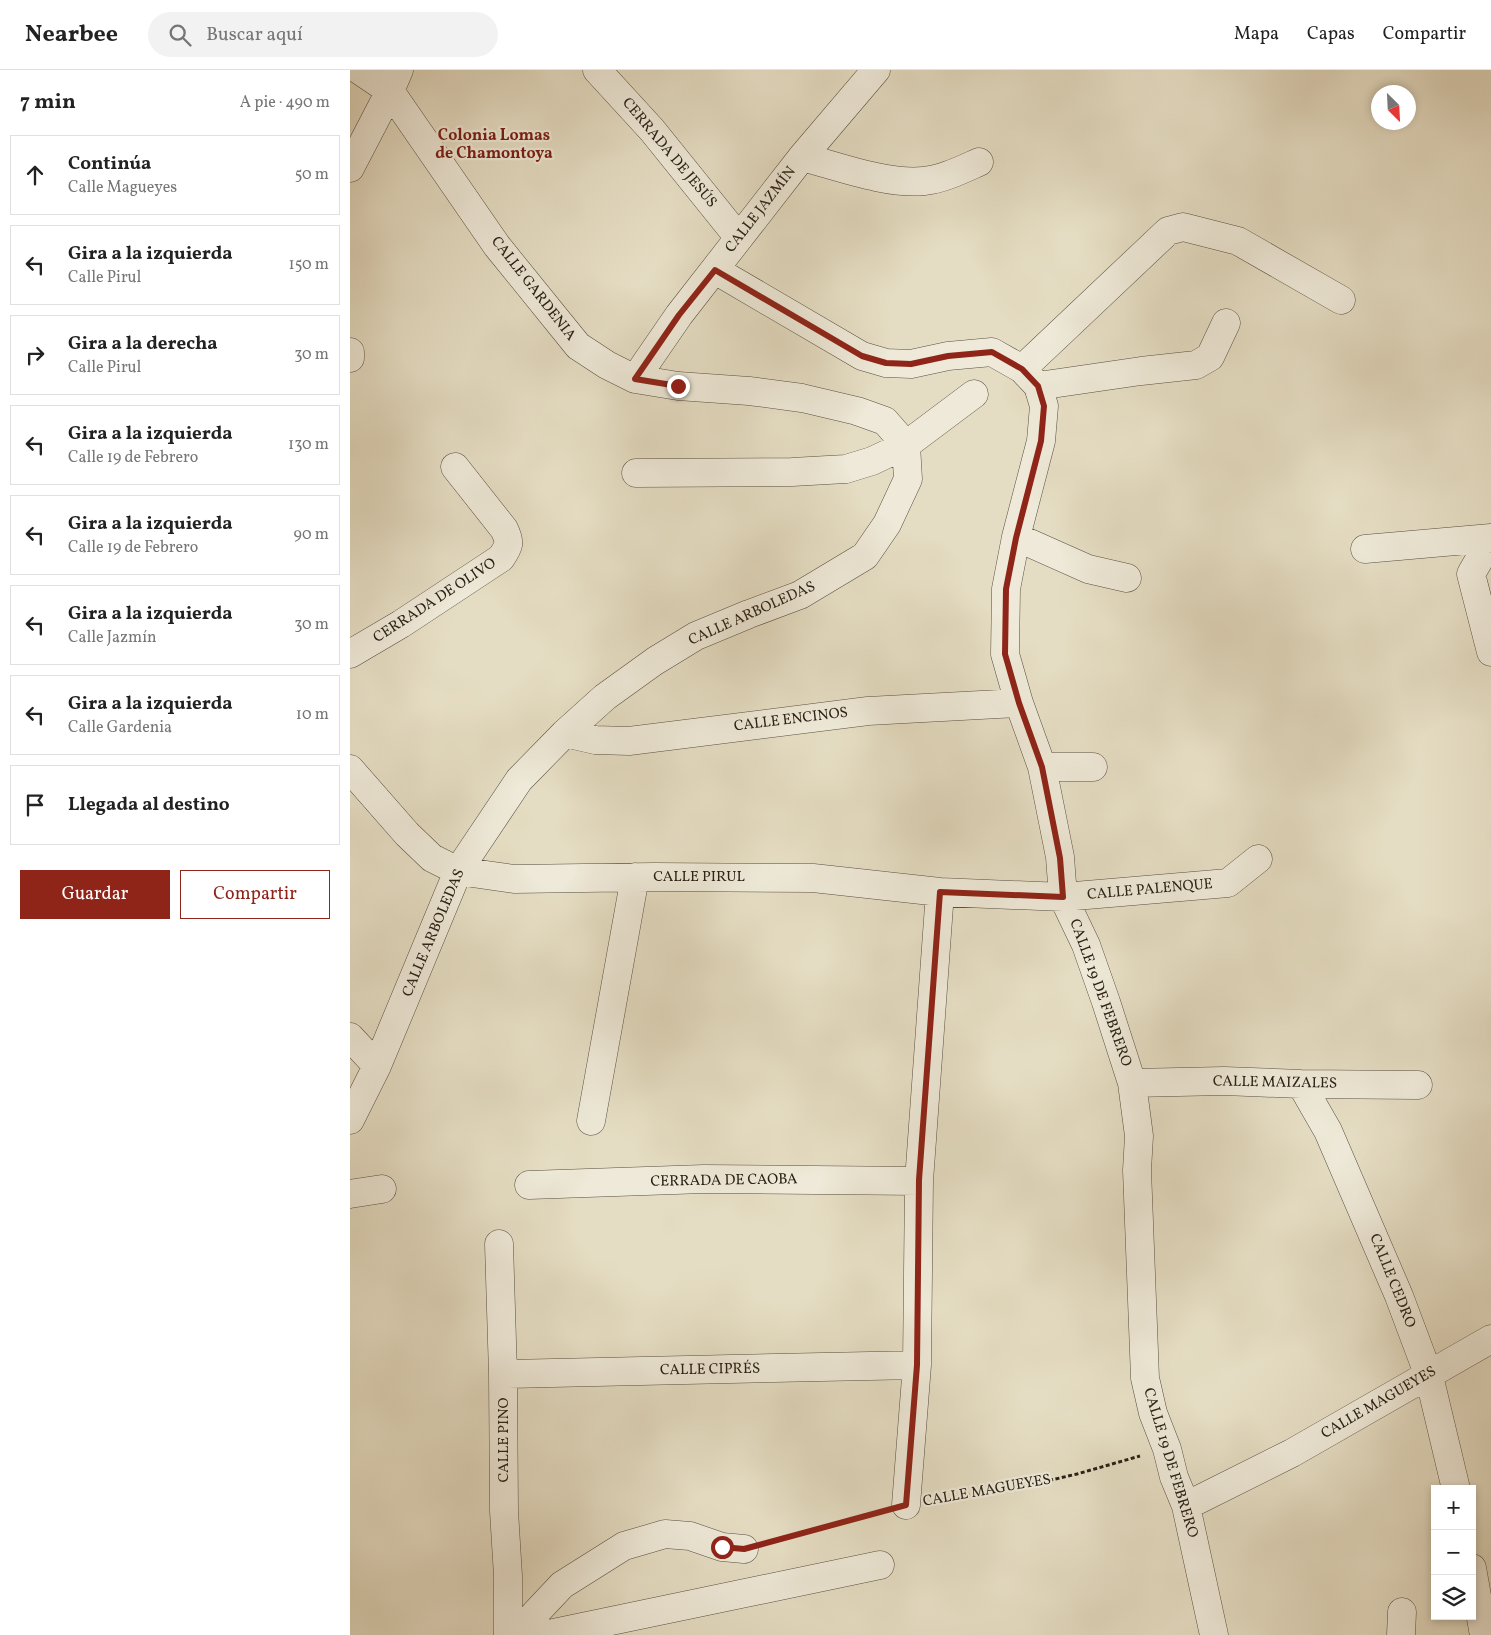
<!DOCTYPE html>
<html lang="es">
<head>
<meta charset="utf-8">
<style>
	body { margin:0; font-family:Vollkorn,serif; background:#f2f2f2; color:#222 }
	.controls { position:absolute; right:15px; bottom:15px; display:grid; overflow:hidden; border-radius:0px; box-shadow:0 2px 8px #0003 }
	.controls button { width:45px; height:45px; display:grid; place-items:center; padding:0; border:0; border-bottom:1px solid #e0e0e0; background:#fff; color:#222; font:25px sans-serif }
	.compass { position:absolute; left:1021px; top:15px; width:45px; height:45px; border-radius:50%; background:#fff; box-shadow:0 2px 8px #0003; rotate:156deg }
	.stop { position:absolute; width:15px; height:15px; margin:-11px; border:4px solid #8f2418; border-radius:50%; background:#fff }
	.stop.end { background:#8f2418; border-color:#fff; box-shadow:0 1px 5px #0008 }
	.list { margin:0; padding:0; list-style:none }
	h2 { display:flex; justify-content:space-between; align-items:center; height:65px; margin:0; padding:0 20px; font-size:21px }
	h2 small { font-size:16px; font-weight:400; color:#767676 }
	.list li { display:grid; grid-template-columns:32px 1fr auto; gap:15px; align-items:center; box-sizing:border-box; height:80px; margin:0 10px 10px; padding:0 10px; border:1px solid #e0e0e0; border-radius:0px }
	.list b { display:block; font-size:19px; white-space:nowrap }
	.list p { margin:0; font-size:16px; white-space:nowrap; color:#767676 }
	.list em { font-size:16px; font-style:normal; color:#767676 }
	.actions { display:flex; gap:10px; padding:15px 20px }
	.actions a { flex:1; padding:11px 0; border:1px solid #8f2418; border-radius:0px; text-align:center; font-size:18px; color:#8f2418 }
	.actions .main { background:#8f2418; color:#fff }
	.icon { flex:none; width:28px; height:28px; fill:none; stroke:currentColor; stroke-width:2; stroke-linecap:round; stroke-linejoin:round }
	.map { position:relative; flex:none; width:1141px; height:1565px; overflow:hidden }
	header { display:flex; align-items:center; gap:30px; box-sizing:border-box; height:70px; padding:0 25px; background:#fff; border-bottom:1px solid #e0e0e0 }
	header strong { font-size:24px }
	nav { display:flex; gap:28px; margin-inline-start:auto; font-size:18px }
	.search { width:350px; height:45px; background:#f2f2f2; display:flex; align-items:center; gap:12px; box-sizing:border-box; padding:0 18px; border-radius:28px; color:#767676; font-size:19px }
	main { display:flex }
	aside { flex:1; background:#fff }
	.map>svg:first-child { display:block }
	.lines { fill:none; stroke-linecap:round; stroke-linejoin:round }
	.minor-casing { stroke:#584f42; stroke-width:29 }
	.path { stroke:#292017; stroke-width:3; stroke-dasharray:4 2.5; stroke-linecap:butt }
	.minor { stroke:#eee9d8; stroke-width:28 }
	.route { stroke:#8f2418; stroke-width:6 }
	.labels { text-anchor:middle; dominant-baseline:central; stroke-width:4.5; stroke-linejoin:round; paint-order:stroke }
	.street-label { font-size:15px; fill:#292017; stroke:#eee9d8 }
	.neighbourhood-label { font-size:16px; font-weight:bold; fill:#7a1f14; stroke:#eee9d8 }
</style>
</head>
<body>
<header>
<strong>Nearbee</strong>
<div class="search"><svg class="icon" aria-label="search" viewBox="0 0 24 24"><circle cx="10" cy="10" r="6"/><path d="M15 15l6 6"/></svg>Buscar aquí</div>
<nav><a>Mapa</a><a>Capas</a><a>Compartir</a></nav>
</header>
<main>
<aside>
<h2>7 min<small>A pie · 490 m</small></h2>
<ul class="list">
<li><svg class="icon" aria-label="ahead" viewBox="0 0 24 24"><path d="M12 20V5M6 11l6-6 6 6"/></svg><div><b>Continúa</b><p>Calle Magueyes</p></div><em>50 m</em></li>
<li><svg class="icon" aria-label="left" viewBox="0 0 24 24"><path d="M17 20v-9H6M10 6l-5 5 5 5"/></svg><div><b>Gira a la izquierda</b><p>Calle Pirul</p></div><em>150 m</em></li>
<li><svg class="icon" aria-label="right" viewBox="0 0 24 24"><path d="M7 20v-9h11M14 6l5 5-5 5"/></svg><div><b>Gira a la derecha</b><p>Calle Pirul</p></div><em>30 m</em></li>
<li><svg class="icon" aria-label="left" viewBox="0 0 24 24"><path d="M17 20v-9H6M10 6l-5 5 5 5"/></svg><div><b>Gira a la izquierda</b><p>Calle 19 de Febrero</p></div><em>130 m</em></li>
<li><svg class="icon" aria-label="left" viewBox="0 0 24 24"><path d="M17 20v-9H6M10 6l-5 5 5 5"/></svg><div><b>Gira a la izquierda</b><p>Calle 19 de Febrero</p></div><em>90 m</em></li>
<li><svg class="icon" aria-label="left" viewBox="0 0 24 24"><path d="M17 20v-9H6M10 6l-5 5 5 5"/></svg><div><b>Gira a la izquierda</b><p>Calle Jazmín</p></div><em>30 m</em></li>
<li><svg class="icon" aria-label="left" viewBox="0 0 24 24"><path d="M17 20v-9H6M10 6l-5 5 5 5"/></svg><div><b>Gira a la izquierda</b><p>Calle Gardenia</p></div><em>10 m</em></li>
<li><svg class="icon" aria-label="arrive" viewBox="0 0 24 24"><path d="M6 21V4h12l-3 4 3 4H6"/></svg><div><b>Llegada al destino</b></div></li>
</ul>
<div class="actions"><a class="main">Guardar</a><a>Compartir</a></div>
</aside>
<div class="map">
<svg width="1141" height="1565" viewBox="0 0 1141 1565">
	<rect width="100%" height="100%" fill="#e5ddc3"/>
	<filter id="stains"><feTurbulence type="fractalNoise" baseFrequency=".004" numOctaves="4"/><feColorMatrix values="0 0 0 0 .2 0 0 0 0 .09 0 0 0 0 .02 0 0 0 .5 -.17"/></filter>
	<radialGradient id="worn" r=".72"><stop offset=".6" stop-color="#630" stop-opacity="0"/><stop offset="1" stop-color="#630" stop-opacity=".3"/></radialGradient>
	<g class="lines">
		<g class="minor-casing">
			<path id="minor" d="M247,0L302,60L389,168
				M452,87C487,96 538,115 574,111C593,109 611,100 629,92
				M0,98L40,21L49,0
				M365,200L512,286L536,293L561,294L598,286L642,282L672,299L688,316L694,336L691,371L666,467L656,519L655,584L669,633L692,697L710,787L713,827L736,875L756,932L782,1013L789,1066L787,1100L795,1308L803,1343L817,1379L824,1407L836,1436L864,1565
				M0,282V288
				M672,299L818,161L833,157L888,171L991,230
				M285,309L329,245L452,87L526,0
				M688,316L791,301L846,295L860,287L876,253
				M286,403L442,402L496,399L522,391L556,375L624,324
				M666,467L738,499L777,508
				M1141,469L1121,504L1141,582
				M1015,479L1141,468
				M0,584L51,554L151,488C159,476 161,473 154,459L105,397
				M215,663L245,670L279,671L518,641L669,633
				M692,697H743
				M0,699L57,764L82,788L108,801L164,809L304,807L463,808L590,822L713,827L878,813L908,789
				M0,967L27,996
				M782,1013L874,1011L951,1014L1068,1015
				M951,1014L978,1061L1049,1226L1079,1306L1106,1419
				M0,1050L27,996L108,801L169,710L215,663L255,627L305,591L346,566L399,544L450,525L515,486L537,454L558,409L556,375L535,351L507,341L452,328L399,321L328,316L285,309L257,295L228,276L147,176L40,21L9,0
				M241,1051L285,807
				M179,1115L354,1109L569,1111
				M0,1124L32,1119
				M149,1174L153,1304L154,1441L158,1506V1565
				M153,1304L567,1295
				M556,1435L567,1295L569,1111L590,822
				M836,1436L942,1383L1141,1269
				M1122,1498L1134,1565
				M165,1565L212,1515L274,1476L315,1464L340,1466L372,1477L394,1479
				M194,1565L530,1495
				M1051,1565L1052,1542"/>
		</g>
		<path class="path" d="M584,1431L671,1417L727,1404L790,1386
			M419,1472L531,1442"/>
		<use href="#minor" class="minor"/>
	</g>
	<g class="lines">
		<path class="route" d="M328,316L285,309L329,245L365,200L512,286L536,293L561,294L598,286L642,282L672,299L688,316L694,336L691,371L666,468L656,519L655,584L669,633L692,697L710,788L713,827L590,822L569,1110L567,1295L556,1435L394,1479L372,1477"/>
	</g>
	<g class="labels">
		<g class="street-label">
			<text transform="translate(319 83) rotate(50)">CERRADA DE JESÚS</text>
			<text transform="translate(411 140) rotate(-52)">CALLE JAZMÍN</text>
			<text transform="translate(183 219) rotate(52)">CALLE GARDENIA</text>
			<text transform="translate(85 531) rotate(-33)">CERRADA DE OLIVO</text>
			<text transform="translate(402 544) rotate(-24)">CALLE ARBOLEDAS</text>
			<text transform="translate(441 650) rotate(-7)">CALLE ENCINOS</text>
			<text x="349" y="807">CALLE PIRUL</text>
			<text transform="translate(800 820) rotate(-5)">CALLE PALENQUE</text>
			<text transform="translate(84 863) rotate(-67)">CALLE ARBOLEDAS</text>
			<text transform="translate(750 923) rotate(70)">CALLE 19 DE FEBRERO</text>
			<text transform="translate(925 1013) rotate(1)">CALLE MAIZALES</text>
			<text transform="translate(374 1111) rotate(-1)">CERRADA DE CAOBA</text>
			<text transform="translate(1042 1211) rotate(68)">CALLE CEDRO</text>
			<text transform="translate(360 1300) rotate(-1)">CALLE CIPRÉS</text>
			<text transform="translate(1029 1333) rotate(-30)">CALLE MAGUEYES</text>
			<text transform="translate(154 1370) rotate(-90)">CALLE PINO</text>
			<text transform="translate(820 1393) rotate(73)">CALLE 19 DE FEBRERO</text>
			<text transform="translate(637 1421) rotate(-10)">CALLE MAGUEYES</text>
		</g>
		<g class="neighbourhood-label">
			<text x="144" y="66">Colonia Lomas<tspan x="144" dy="18">de Chamontoya</tspan></text>
		</g>
	</g>
	<rect width="100%" height="100%" filter="url(#stains)"/>
	<rect width="100%" height="100%" fill="url(#worn)"/>
</svg>
<div class="controls">
<button>+</button>
<button>−</button>
<button><svg class="icon" aria-label="layers" viewBox="0 0 24 24"><path d="M12 4l9 5-9 5-9-5zM3 14l9 5 9-5"/></svg></button>
</div>
<svg class="compass" viewBox="-18 -18 36 36"><path d="M0-13l5 13h-10z" fill="#e53935"/><path d="M0 13l5-13h-10z" fill="#767676"/></svg>
<div class="stop" style="left:372px;top:1477px"></div>
<div class="stop end" style="left:328px;top:316px"></div>
</div>
</main>
</body>
</html>
